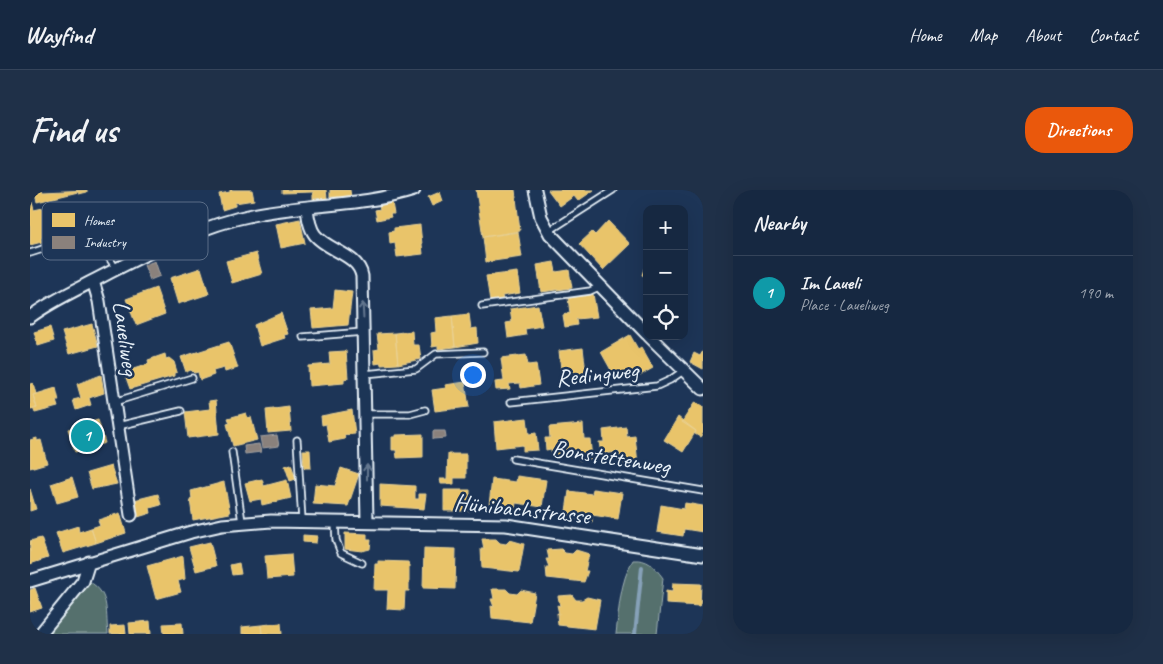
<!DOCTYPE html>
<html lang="en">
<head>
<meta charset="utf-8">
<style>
	body { margin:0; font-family:Caveat,sans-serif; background:#1f3048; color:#f1f3f6 }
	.controls { position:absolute; right:15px; top:15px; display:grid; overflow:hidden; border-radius:10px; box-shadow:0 5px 20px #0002 }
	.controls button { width:45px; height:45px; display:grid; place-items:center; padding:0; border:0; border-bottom:1px solid #35445a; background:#162841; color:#f1f3f6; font:25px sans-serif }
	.you { position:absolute; left:442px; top:184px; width:18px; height:18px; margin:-12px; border:4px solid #fff; border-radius:50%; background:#1a73e8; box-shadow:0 0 0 8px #1a73e833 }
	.badge { display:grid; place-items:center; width:32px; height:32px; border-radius:50%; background:#ea580c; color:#fff; font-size:16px; font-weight:700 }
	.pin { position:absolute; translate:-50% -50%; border:2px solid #fff; box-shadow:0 1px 5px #0006 }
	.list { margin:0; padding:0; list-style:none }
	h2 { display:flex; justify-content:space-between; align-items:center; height:65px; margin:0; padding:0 20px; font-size:21px }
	h2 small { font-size:16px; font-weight:400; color:#9ea6b1 }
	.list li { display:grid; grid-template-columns:32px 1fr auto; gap:15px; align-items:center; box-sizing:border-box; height:75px; padding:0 20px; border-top:1px solid #35445a }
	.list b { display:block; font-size:19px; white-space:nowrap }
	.list p { margin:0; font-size:16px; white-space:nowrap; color:#9ea6b1 }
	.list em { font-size:16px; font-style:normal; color:#9ea6b1 }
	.icon { flex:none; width:28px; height:28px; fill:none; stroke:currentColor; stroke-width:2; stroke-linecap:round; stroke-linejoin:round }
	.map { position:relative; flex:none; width:673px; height:444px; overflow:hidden; border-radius:20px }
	header { display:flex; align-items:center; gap:30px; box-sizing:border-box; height:70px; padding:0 25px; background:#162841; border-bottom:1px solid #35445a }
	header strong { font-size:24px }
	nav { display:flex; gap:28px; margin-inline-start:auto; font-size:18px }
	.intro { display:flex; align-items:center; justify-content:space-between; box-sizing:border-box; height:120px; padding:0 30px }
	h1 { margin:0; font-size:35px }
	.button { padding:12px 22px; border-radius:20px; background:#ea580c; color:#fff; font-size:18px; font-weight:700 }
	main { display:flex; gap:30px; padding:0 30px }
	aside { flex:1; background:#162841; border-radius:20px; box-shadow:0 5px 20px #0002 }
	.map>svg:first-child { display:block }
	.green { fill:#546f6d; stroke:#9eb0b2 }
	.homes { fill:#e9c46a; stroke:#e9d295 }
	.industry { fill:#8a817c; stroke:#a6a3a1 }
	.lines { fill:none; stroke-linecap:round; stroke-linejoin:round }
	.stream { stroke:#86a1b8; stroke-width:4 }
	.service-casing { stroke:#e8f1f8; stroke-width:9 }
	.minor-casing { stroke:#e8f1f8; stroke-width:15 }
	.service { stroke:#1d3557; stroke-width:5.5 }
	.minor { stroke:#1d3557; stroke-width:11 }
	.oneway { stroke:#64778f }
	.labels { text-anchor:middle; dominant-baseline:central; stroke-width:5; stroke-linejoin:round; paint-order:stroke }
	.street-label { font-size:24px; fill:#e8f1f8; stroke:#1d3557 }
	.key { fill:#1d3557; stroke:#5a6d87; stroke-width:1 }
	.key-label { font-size:14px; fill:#e8f1f8 }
</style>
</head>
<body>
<header>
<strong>Wayfind</strong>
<nav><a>Home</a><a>Map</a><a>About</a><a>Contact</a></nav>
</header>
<div class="intro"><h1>Find us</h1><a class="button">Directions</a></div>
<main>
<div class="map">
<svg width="673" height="444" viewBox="0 0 673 444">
	<rect width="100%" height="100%" fill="#1d3557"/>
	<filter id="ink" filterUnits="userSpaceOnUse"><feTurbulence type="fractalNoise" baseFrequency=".02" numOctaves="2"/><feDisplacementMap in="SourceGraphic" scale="10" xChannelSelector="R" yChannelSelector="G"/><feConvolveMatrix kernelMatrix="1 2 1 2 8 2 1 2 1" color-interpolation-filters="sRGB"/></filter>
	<g filter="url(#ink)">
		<path class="green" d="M603,370C618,369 624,376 633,388L627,444H586C589,420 590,391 603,370Z
			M54,389C81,401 75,419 78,444H10Z"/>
		<path class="homes" d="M4,0H12L13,2L57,0V2L49,4L48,2L7,12Z
			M200,0H222L224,10L205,13V16L192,20L189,4L200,2Z
			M252,0H296L297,8L283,9V2L252,3Z
			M300,0H320L321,7H300Z
			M446,0H485L490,41L453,47Z
			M518,0H564L548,11L544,6L530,16Z
			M410,2L413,11L402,16L398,7Z
			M0,5L4,20L22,16L28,43L11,48L12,52L0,55Z
			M362,13L364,24H360L361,27L347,30L345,20L350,19L349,15Z
			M270,29L275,53L251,58L246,34Z
			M578,31L600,54L573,80L549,54L562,42L565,45Z
			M390,35L393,64L367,67L365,53L360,54L359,42L364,41V38Z
			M488,42L492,67L456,72L453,47Z
			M226,63L232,84L202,93L196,71Z
			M617,70V87L612,85Z
			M524,72L526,82L539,80L542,98L511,102L507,75Z
			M171,78L179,104L148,114L140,88Z
			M487,82L490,103L472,106L473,110L460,111L456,86Z
			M126,98L135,124L106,135L96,109Z
			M305,100L322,102L318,135L283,138L281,120L303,118Z
			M563,104L567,127L546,129L547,135L535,137L533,125L540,123L538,108Z
			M508,115L512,136L495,139L496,145L478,148L476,133L482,132L480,119Z
			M251,123L258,144L254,145L255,148L230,156L224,135Z
			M439,124L441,139L447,138L448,153L425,157L422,126Z
			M422,126L425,157L408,159V156L402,157L401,143L406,142L405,128Z
			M62,134L68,156L39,164L32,142Z
			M20,137L24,151L8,156L4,142Z
			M382,141L383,155H389L391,169L368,174L365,143Z
			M365,143L368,174L351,175V173L345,174L344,160L349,159L347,144Z
			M600,145L608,159L611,157L623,178L605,188L601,181L586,189L571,162Z
			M199,152L208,178L195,182L194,178L183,181L184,185L170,190L168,182L164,183L161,180L156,182L151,167Z
			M553,158L557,191L543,193V187L532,188L529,161Z
			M316,161L318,188L314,189V193L279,196L278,176L300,174L299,162Z
			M673,161V179L660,172L664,163L670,166Z
			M135,164L136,169L139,168L144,172L147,182L144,183V186L100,199L94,182L119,174L118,170Z
			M496,165L498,175L506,174L509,195L491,198L490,193L479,194L480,199L466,200L465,192L474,191L471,168Z
			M71,185L74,203L59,208L61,215L46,220L43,210L51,208L47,194Z
			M435,192L439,217L405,221L402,200L416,198L415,195Z
			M3,193L6,204L3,205L7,218L0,219V194Z
			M26,198L29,211H26L28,217L5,223L3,218H7L3,205Z
			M186,210L189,244L158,248L155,222L180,219L179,211Z
			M665,212L673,217V243L670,247L665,244L666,241L652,232Z
			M259,217L261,241L238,243L236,220Z
			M322,220L325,244L314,245L315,249L299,252L296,234L292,235L291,226Z
			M216,223L218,228L221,227L227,250L203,256L197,234L200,233L198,228Z
			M648,227L666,241L653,262L634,250Z
			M497,228L499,244L506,243L508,260L493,261V255L466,258L464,232Z
			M68,230L75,253L45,262L38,239Z
			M553,234L554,249H560L562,269L549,270V263L522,266L521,259L516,260L515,248H520L519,237Z
			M596,237L597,247L605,246L608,274L591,276L589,262L571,264L569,252H574L573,240Z
			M393,244V267L367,268L366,260H362V247H366V245Z
			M7,248V251L11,250L17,273L0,278V250Z
			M273,260H280L281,278H274Z
			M418,264H436V288H424V294H411L410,289H417Z
			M261,274L266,289L260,291L255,276Z
			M81,276L87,294L62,299L57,283Z
			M311,278L329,284L318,316L283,314L285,294L305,296Z
			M487,286L516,290L512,317L486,313L485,319L459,315L462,289L486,292Z
			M42,287L48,307L27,313L21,294Z
			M232,289L234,296L257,290L261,308L232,315L231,309L220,311L215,293Z
			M194,292L200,323L163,330L160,310L162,309L161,301Z
			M350,294L385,296V309H389V304H396L394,319L350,316Z
			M0,299L6,319L0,321Z
			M563,299L592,303L588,329L562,325V332L535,328L539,301L562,304Z
			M414,300H440V321H414Z
			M128,304L131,315L120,318L121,323L108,327L104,310Z
			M655,313L673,316V342L654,339L653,346L627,342L631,315L654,319Z
			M90,323L96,343L66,353L61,338L70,335L68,330Z
			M48,336L49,342L61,338L66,353L33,363L26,343Z
			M315,343L337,344V350H341L340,359L332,361L315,359Z
			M273,345L287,346L286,353L273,352Z
			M11,348L18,368L0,374V351Z
			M452,349H466L470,353L476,354L480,350L494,354L489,382L452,378L451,359H454Z
			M180,352L186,376L166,381L159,357Z
			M394,358L426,359L425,399L393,398Z
			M531,359L535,363L542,364L546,360L559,364L555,381H558L554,392L517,388L516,377H519L516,369H519L517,360Z
			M261,364L263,387L237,389L235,366Z
			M153,366L155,389L148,391L151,402L126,409L117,376Z
			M348,371L378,372L379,375V401H375L374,420L357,419L358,400H344L345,374H348Z
			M209,373L211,384L202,385L200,375Z
			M643,393L671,394L670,416L636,414V401L642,402Z
			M5,398L12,418L0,422V400Z
			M462,399H476L480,403L487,404L491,400L505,403L500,432L462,428L461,416L464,417L461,409H464Z
			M542,405L546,410H552L557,407L570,410L565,439L528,435L527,423L529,424L527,415L530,416L528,406Z
			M120,431L121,444H100L99,433Z
			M152,433L153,444H134L133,434Z
			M251,433L252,444H232L231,435Z
			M95,435L96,444H80V436Z
			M231,435L232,444H212V437Z"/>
		<path class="industry" d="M125,71L130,86L120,90L114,75Z
			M403,241H415L416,248L403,249Z
			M247,245L249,256L232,258L230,247Z
			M229,254L231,262L215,264L214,256Z"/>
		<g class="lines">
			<path class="stream" d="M605,444L612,377"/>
			<g class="service-casing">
				<path id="service" d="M519,41L583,0
					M0,63C41,51 60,32 86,79
					M452,116L560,101L571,96
					M273,147L333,142
					M335,184L386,179L406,164L453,162
					M84,212L162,188
					M481,212L627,196L640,190L653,181
					M336,224H380L395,220
					M88,236L151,221
					M267,250L272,330
					M202,262L212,332
					M483,269L673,301
					M305,331L306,350L311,363L332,373"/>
			</g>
			<g class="minor-casing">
				<path id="minor" d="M505,0L511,27L520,44L617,144
					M277,18C278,27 279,37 285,45C298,61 328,64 332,86L337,331
					M63,91L69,111L101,325
					M0,127C21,111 46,100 69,88C119,62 171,35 227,24C279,14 333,16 384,0
					M619,146L673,199
					M0,391L161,342L192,335L241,331L476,335L673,365
					M10,444L53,391L59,372"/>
			</g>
			<use href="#service" class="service"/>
			<use href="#minor" class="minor"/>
		</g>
		<defs><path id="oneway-shaft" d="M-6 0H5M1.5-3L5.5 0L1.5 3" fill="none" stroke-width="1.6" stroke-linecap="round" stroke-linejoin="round" transform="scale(1.25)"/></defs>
		<g class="oneway">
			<use href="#oneway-shaft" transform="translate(333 120) rotate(-93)"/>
			<use href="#oneway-shaft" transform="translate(337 282) rotate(-90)"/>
		</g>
	</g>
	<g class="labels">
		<g class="street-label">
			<text transform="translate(96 148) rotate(82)">Laueliweg</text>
			<text transform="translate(567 184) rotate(-6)">Redingweg</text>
			<text transform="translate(581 267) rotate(9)">Bonstettenweg</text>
			<text transform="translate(492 319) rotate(6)">Hünibachstrasse</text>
		</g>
	</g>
	<rect x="12" y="12" width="166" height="58" rx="8" class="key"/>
	<rect x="22" y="23" width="23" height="14" fill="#e9c46a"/>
	<rect x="22" y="46" width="23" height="13" fill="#8a817c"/>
	<g class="key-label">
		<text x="54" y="35">Homes</text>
		<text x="54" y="57">Industry</text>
	</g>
</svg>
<div class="controls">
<button>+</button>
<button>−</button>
<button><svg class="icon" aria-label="locate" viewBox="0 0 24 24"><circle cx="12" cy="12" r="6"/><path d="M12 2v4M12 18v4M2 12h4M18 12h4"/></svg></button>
</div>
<div class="you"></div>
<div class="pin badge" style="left:57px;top:246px;background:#0f9aa8">1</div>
</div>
<aside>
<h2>Nearby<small></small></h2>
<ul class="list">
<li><span class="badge" style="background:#0f9aa8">1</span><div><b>Im Laueli</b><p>Place · Laueliweg</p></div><em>190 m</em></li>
</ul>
</aside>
</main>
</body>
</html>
